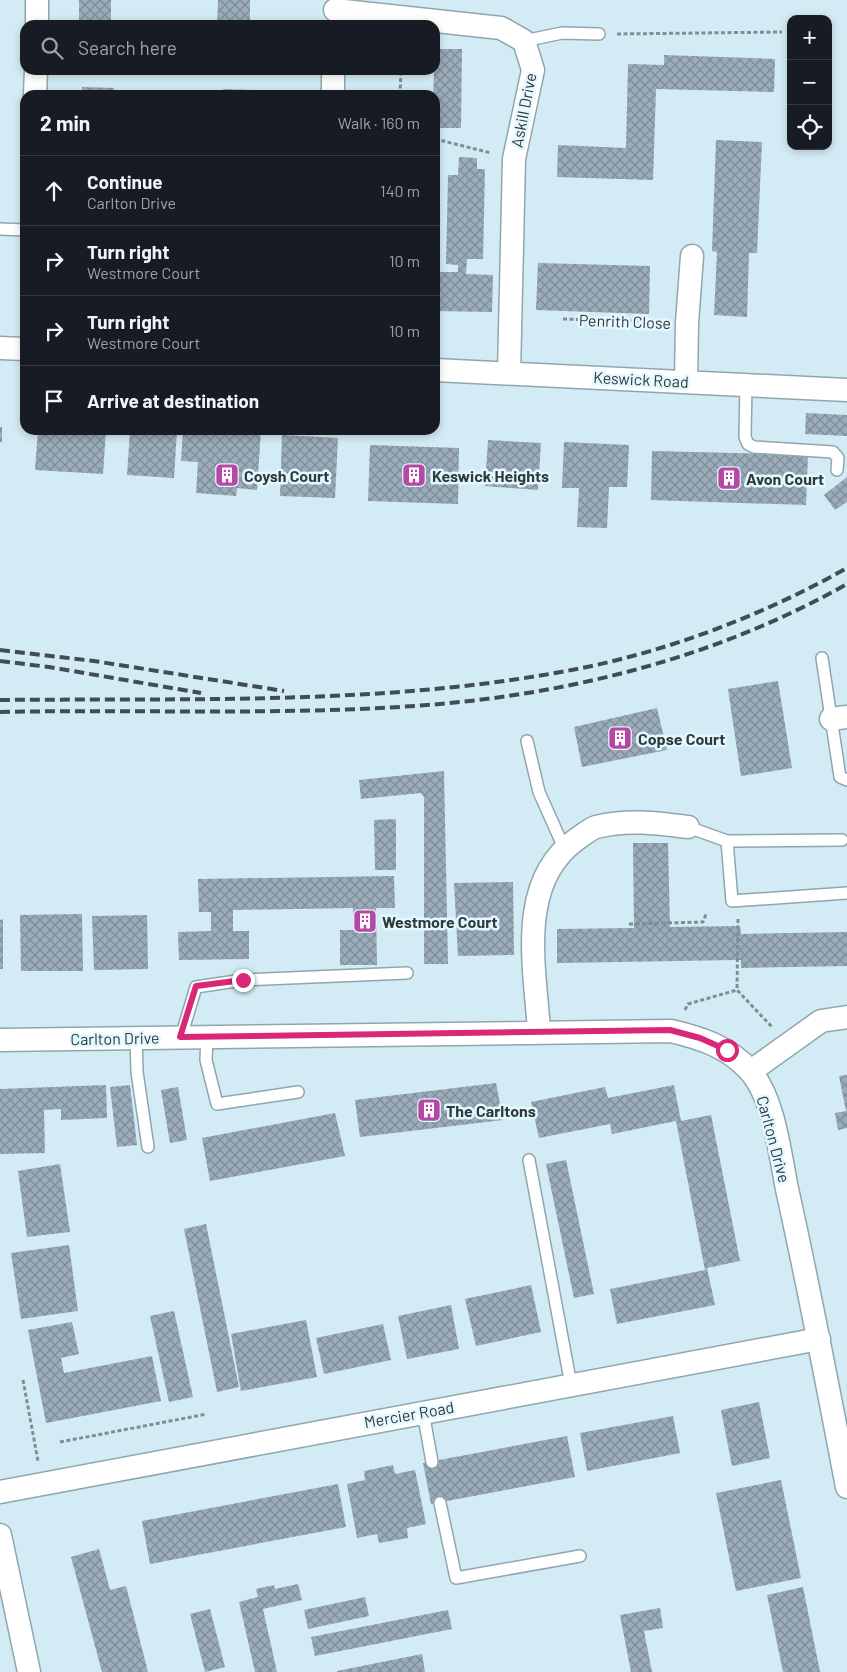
<!DOCTYPE html>
<html lang="en">
<head>
<meta charset="utf-8">
<style>
	body { margin:0; font-family:Barlow,sans-serif; background:#242831; color:#f1f3f6 }
	.controls { position:absolute; right:15px; top:15px; display:grid; overflow:hidden; border-radius:10px; box-shadow:0 2px 8px #0003 }
	.controls button { width:45px; height:45px; display:grid; place-items:center; padding:0; border:0; border-bottom:1px solid #363941; background:#171b24; color:#f1f3f6; font:25px sans-serif }
	.stop { position:absolute; width:15px; height:15px; margin:-11px; border:4px solid #db2777; border-radius:50%; background:#fff }
	.stop.end { background:#db2777; border-color:#fff; box-shadow:0 1px 5px #0008 }
	.list { margin:0; padding:0; list-style:none }
	h2 { display:flex; justify-content:space-between; align-items:center; height:65px; margin:0; padding:0 20px; font-size:21px }
	h2 small { font-size:16px; font-weight:400; color:#9ea1a6 }
	.list li { display:grid; grid-template-columns:32px 1fr auto; gap:15px; align-items:center; box-sizing:border-box; height:70px; padding:0 20px; border-top:1px solid #363941 }
	.list b { display:block; font-size:19px; white-space:nowrap }
	.list p { margin:0; font-size:16px; white-space:nowrap; color:#9ea1a6 }
	.list em { font-size:16px; font-style:normal; color:#9ea1a6 }
	.icon { flex:none; width:28px; height:28px; fill:none; stroke:currentColor; stroke-width:2; stroke-linecap:round; stroke-linejoin:round }
	.map { position:relative; flex:none; width:847px; height:1672px; overflow:hidden }
	.search { position:absolute; background:#171b24; box-shadow:0 2px 8px #0003; left:20px; top:20px; width:420px; height:55px; display:flex; align-items:center; gap:12px; box-sizing:border-box; padding:0 18px; border-radius:15px; color:#9ea1a6; font-size:19px }
	.panel { position:absolute; background:#171b24; box-shadow:0 2px 8px #0003; left:20px; top:90px; width:420px; height:345px; border-radius:15px }
	.map>svg:first-child { display:block }
	.building { fill:url(#building-cross-hatch) }
	.lines { fill:none; stroke-linecap:round; stroke-linejoin:round }
	.service-casing { stroke:#90a6ae; stroke-width:14 }
	.minor-casing { stroke:#90a6ae; stroke-width:25 }
	.path { stroke:#7e8f94; stroke-width:3; stroke-dasharray:4 2.5; stroke-linecap:butt }
	.service { stroke:#fff; stroke-width:11 }
	.minor { stroke:#fff; stroke-width:22 }
	.rail { stroke:#424d51; stroke-width:4; stroke-dasharray:10 5; stroke-linecap:butt }
	.route { stroke:#db2777; stroke-width:6 }
	.labels { text-anchor:middle; dominant-baseline:central; stroke-width:5; stroke-linejoin:round; paint-order:stroke }
	.street-label { font-size:16px; fill:#303a3d; stroke:#e4f8ff }
	.poi-label { font-size:16px; font-weight:bold; fill:#303a3d; stroke:#e4f8ff; text-anchor:start }
</style>
</head>
<body>
<div class="map">
<svg width="847" height="1672" viewBox="0 0 847 1672">
	<defs>
		<pattern id="building-cross-hatch" width="8" height="8" patternUnits="userSpaceOnUse" patternTransform="scale(1.25)"><rect width="8" height="8" fill="#9aabb9"/><path d="M0 0l8 8M0 8l8-8" fill="none" stroke="#7e8c98"/></pattern>
	</defs>
	<rect width="100%" height="100%" fill="#d3ebf4"/>
	<path class="building" d="M79,0H111V25H79Z
		M218,0H250V25H217Z
		M435,49H462L461,128H435V95H433Z
		M664,55L775,59L774,92L656,89L653,180L557,177L558,145L626,148L628,64L664,65Z
		M82,87L114,88V95H82Z
		M223,89L255,90V95H223Z
		M716,140L762,142L757,253H749L747,317L714,315L717,252L712,251Z
		M459,157L477,158V169H485L483,259H467L466,274L493,275L492,312L435,311V272H458V265L446,264L448,175H458Z
		M538,263L650,266L649,314L536,310Z
		M806,413L847,415V436L805,434Z
		M0,427H2V442H0Z
		M38,430L106,431L103,474L35,470Z
		M130,430L177,431L174,478L127,475Z
		M183,430H261L257,490L237,488L236,496L196,493L198,462L181,461Z
		M282,435L338,438L335,498L280,496Z
		M488,440L541,443L538,490L485,486Z
		M564,442L629,445L627,487H609L607,528L577,527L579,488H562Z
		M370,445L459,448L458,504L368,501Z
		M652,451L808,455L806,505L651,500Z
		M847,477V502L835,510L824,495Z
		M778,681L792,768L741,776L728,689Z
		M657,708L667,750L582,767L574,727Z
		M444,771L448,964H424V797L421,793L361,799L359,780Z
		M396,819V870H375L374,820Z
		M633,843H668L670,927L740,926L741,934L847,932V966L741,968V960H737L557,963V929L634,928Z
		M394,876L395,908H376L377,965H340V930H354L353,908L233,910V931H249V959L179,960L178,932L211,931V912H199L198,879Z
		M513,882L514,955L458,956L454,883Z
		M82,914L83,971H21L20,915Z
		M147,915L148,969L94,970L92,916Z
		M3,919V969H0V920Z
		M847,1075V1128L838,1130L835,1113L846,1111L839,1076Z
		M496,1083L503,1120L360,1137L355,1100Z
		M106,1085L107,1118L61,1120V1109L44,1110L45,1153L0,1154V1089Z
		M130,1085L137,1145L117,1147L110,1087Z
		M674,1085L681,1121L711,1115L740,1261L707,1268L715,1305L617,1324L610,1289L705,1270L676,1121L612,1134L610,1124L539,1138L531,1102L605,1087L608,1098Z
		M178,1087L187,1140L170,1143L161,1090Z
		M335,1113L345,1156L210,1181L202,1138Z
		M566,1160L594,1294L574,1298L546,1164Z
		M60,1164L70,1232L27,1237L18,1171Z
		M206,1224L239,1387L217,1392L184,1229Z
		M69,1245L78,1311L21,1319L11,1253Z
		M531,1285L541,1332L476,1346L465,1299Z
		M451,1305L459,1349L407,1359L398,1316Z
		M174,1311L193,1397L169,1402L150,1316Z
		M306,1320L317,1377L241,1391L231,1334Z
		M72,1322L79,1354L61,1358L64,1373L152,1356L161,1401L46,1423L28,1330Z
		M383,1324L391,1360L324,1374L316,1338Z
		M759,1402L770,1458L732,1466L721,1410Z
		M673,1416L680,1453L587,1471L580,1433Z
		M567,1436L575,1477L431,1504L423,1463Z
		M393,1465L395,1474L415,1470L426,1524L407,1528L408,1538L379,1543L377,1534L357,1538L347,1484L365,1480L364,1471Z
		M781,1480L801,1578L736,1591L716,1493Z
		M338,1484L346,1527L150,1564L142,1521Z
		M99,1549L110,1590L126,1586L148,1672H102L71,1557Z
		M298,1584L302,1600L263,1609L277,1672H255L239,1602L258,1597L256,1589L274,1585L275,1589Z
		M803,1587L820,1672H783L767,1595Z
		M365,1597L369,1616L308,1629L304,1610Z
		M660,1608L663,1628L644,1631L652,1672H631L620,1615Z
		M210,1609L225,1667L205,1672L190,1614Z
		M448,1610L452,1629L315,1656L311,1637Z
		M422,1654L425,1672H337V1671Z"/>
	<g class="lines">
		<g class="service-casing">
			<path id="service" d="M524,41L562,33L599,34
				M0,229L25,230
				M746,384L745,437L748,444L754,447L833,452L838,458L837,470
				M822,658L840,777L847,780
				M527,741L539,792L564,848
				M688,827L727,841L842,840
				M727,841L732,901L847,893
				M181,1037L196,987L243,980L407,973
				M207,1037L206,1060L217,1104L298,1092
				M136,1038L137,1072L148,1147
				M529,1160L571,1385
				M423,1412L432,1462
				M440,1503L456,1578L580,1556"/>
		</g>
		<g class="minor-casing">
			<path id="minor" d="M37,0V25
				M335,10L501,28L524,41L533,70L514,159L509,373
				M35,95L36,70
				M333,95V70
				M0,348L25,349
				M435,370L847,390
				M686,381L687,323L692,256
				M831,719L847,717
				M539,1031C535,967 516,882 577,839C583,835 590,829 596,827C627,819 657,823 688,827
				M0,1040L671,1031C701,1038 729,1047 750,1071C774,1098 780,1154 787,1189C809,1288 828,1387 847,1487
				M751,1071L821,1021L847,1017
				M0,1492L819,1339
				M0,1535L29,1672"/>
		</g>
		<path class="path" d="M617,34L782,32
			M400,95L401,70
			M435,139L491,153
			M563,319L664,322
			M738,919L737,990L773,1028
			M629,924L703,922L706,914
			M685,1010L688,1004L737,990
			M23,1380L38,1461
			M60,1442L207,1414"/>
		<use href="#service" class="service"/>
		<use href="#minor" class="minor"/>
		<path class="rail" d="M0,650L94,661L284,691
			M0,661L49,667L201,693
			M0,700C195,698 395,706 587,667C677,648 767,613 847,568
			M0,712C142,709 285,716 427,705C572,694 720,656 847,584"/>
	</g>
	<g class="lines">
		<path class="route" d="M243,980L196,986L180,1037L670,1030L700,1038L727,1050"/>
	</g>
	<defs>
		<g id="building-square" transform="scale(1.25)"><rect x="-9" y="-9" width="18" height="18" rx="4" fill="#b647a4" stroke="#e4f8ff"/><path d="M-4-6H4V6H1V3H-1V6H-4ZM-2.5-4.3h1.7v1.8h-1.7ZM.8-4.3h1.7v1.8H.8ZM-2.5-1h1.7V.8h-1.7ZM.8-1h1.7V.8H.8Z" fill="#fff"/></g>
	</defs>
	<g fill-rule="evenodd">
		<use href="#building-square" x="227" y="475"/>
		<use href="#building-square" x="414" y="475"/>
		<use href="#building-square" x="729" y="478"/>
		<use href="#building-square" x="620" y="738"/>
		<use href="#building-square" x="365" y="921"/>
		<use href="#building-square" x="429" y="1110"/>
	</g>
	<g class="labels">
		<g class="street-label">
			<text transform="translate(523 110) rotate(-79)">Askill Drive</text>
			<text transform="translate(625 321) rotate(2)">Penrith Close</text>
			<text transform="translate(641 379) rotate(3)">Keswick Road</text>
			<text transform="translate(115 1038) rotate(-1)">Carlton Drive</text>
			<text transform="translate(774 1139) rotate(75)">Carlton Drive</text>
			<text transform="translate(409 1414) rotate(-10)">Mercier Road</text>
		</g>
		<g class="poi-label">
			<text x="244" y="475">Coysh Court</text>
			<text x="432" y="475">Keswick Heights</text>
			<text x="746" y="478">Avon Court</text>
			<text x="638" y="738">Copse Court</text>
			<text x="382" y="921">Westmore Court</text>
			<text x="446" y="1110">The Carltons</text>
		</g>
	</g>
</svg>
<div class="controls">
<button>+</button>
<button>−</button>
<button><svg class="icon" aria-label="locate" viewBox="0 0 24 24"><circle cx="12" cy="12" r="6"/><path d="M12 2v4M12 18v4M2 12h4M18 12h4"/></svg></button>
</div>
<div class="stop" style="left:727px;top:1050px"></div>
<div class="stop end" style="left:243px;top:980px"></div>
<div class="search"><svg class="icon" aria-label="search" viewBox="0 0 24 24"><circle cx="10" cy="10" r="6"/><path d="M15 15l6 6"/></svg>Search here</div>
<section class="panel">
<h2>2 min<small>Walk · 160 m</small></h2>
<ul class="list">
<li><svg class="icon" aria-label="ahead" viewBox="0 0 24 24"><path d="M12 20V5M6 11l6-6 6 6"/></svg><div><b>Continue</b><p>Carlton Drive</p></div><em>140 m</em></li>
<li><svg class="icon" aria-label="right" viewBox="0 0 24 24"><path d="M7 20v-9h11M14 6l5 5-5 5"/></svg><div><b>Turn right</b><p>Westmore Court</p></div><em>10 m</em></li>
<li><svg class="icon" aria-label="right" viewBox="0 0 24 24"><path d="M7 20v-9h11M14 6l5 5-5 5"/></svg><div><b>Turn right</b><p>Westmore Court</p></div><em>10 m</em></li>
<li><svg class="icon" aria-label="arrive" viewBox="0 0 24 24"><path d="M6 21V4h12l-3 4 3 4H6"/></svg><div><b>Arrive at destination</b></div></li>
</ul>
</section>
</div>
</body>
</html>
